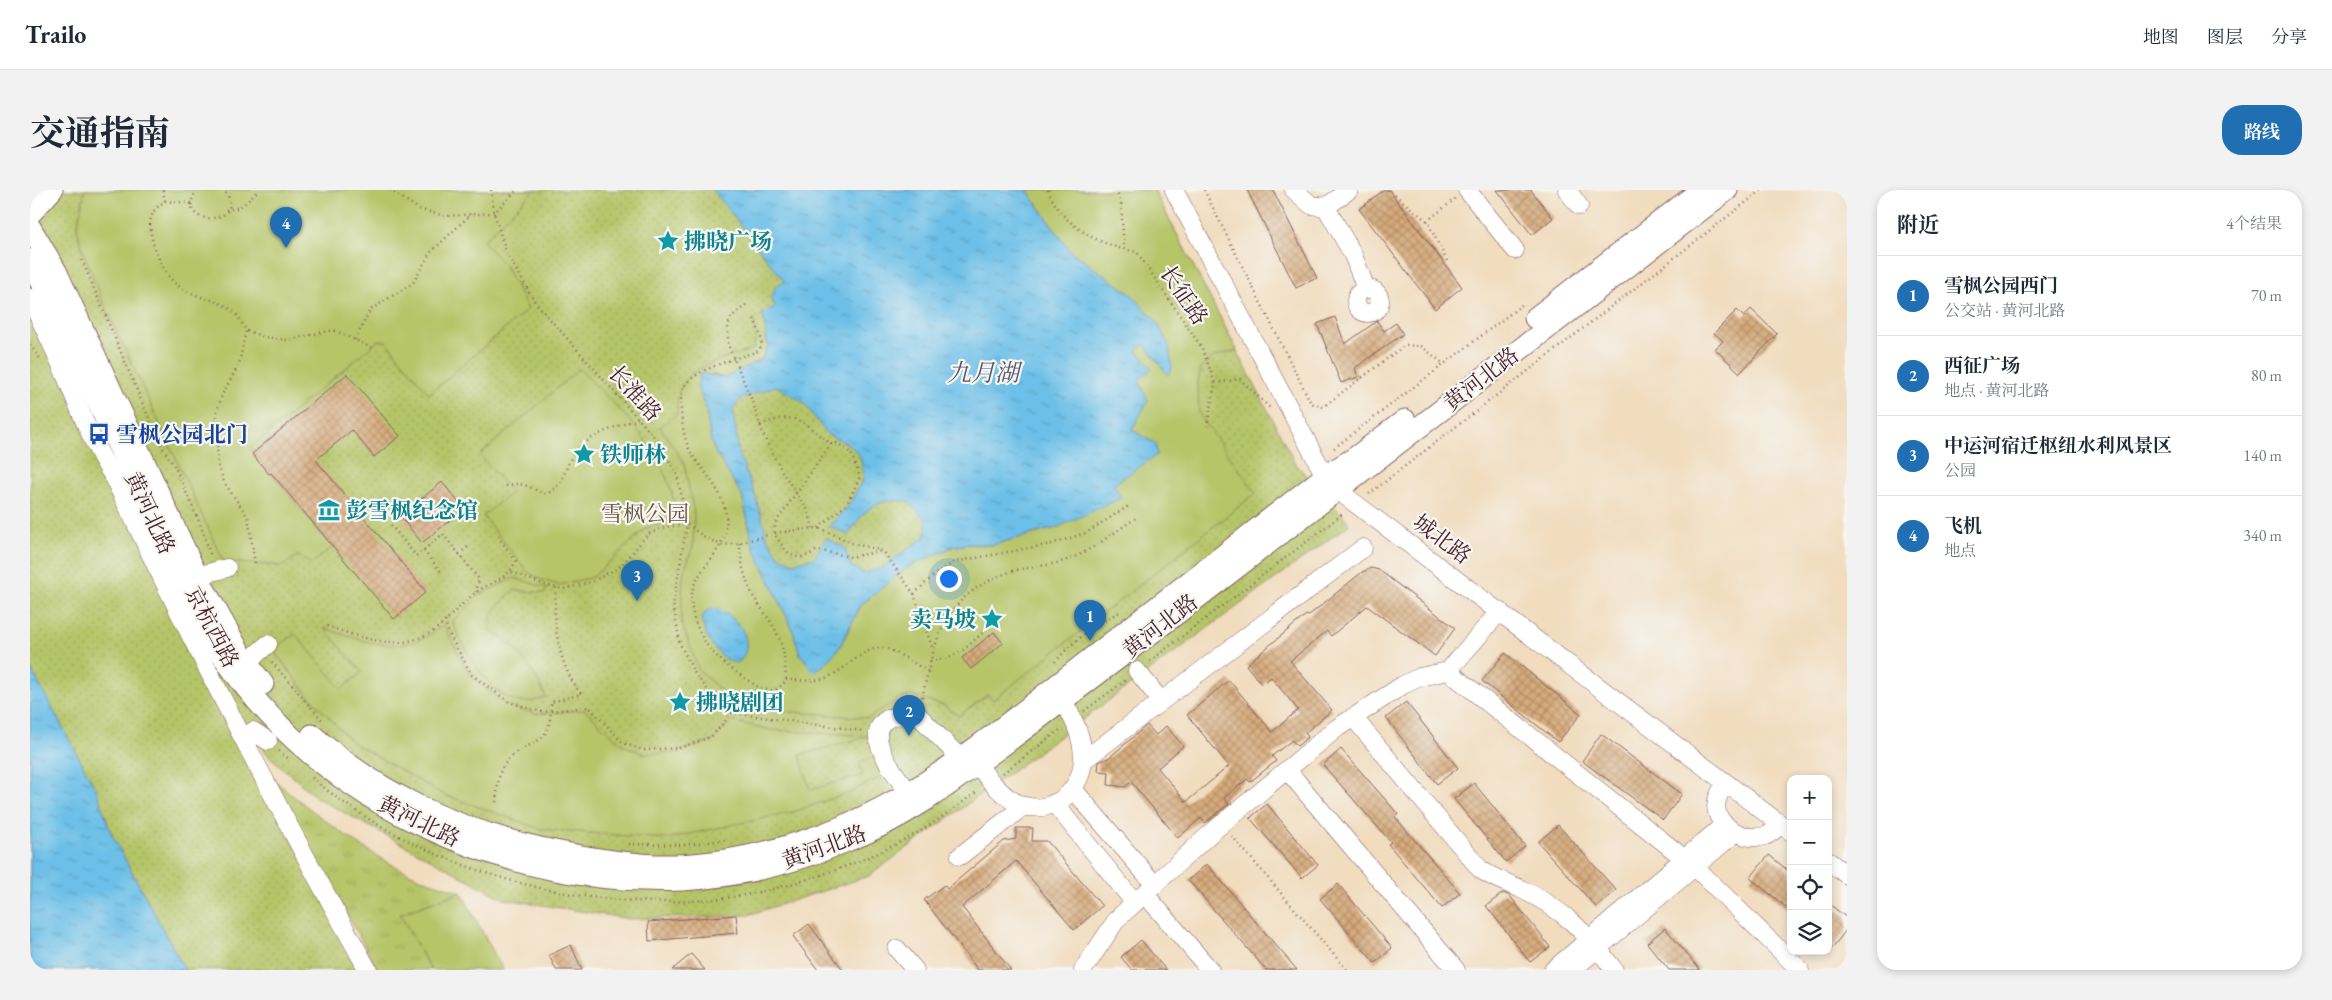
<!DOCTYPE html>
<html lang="zh">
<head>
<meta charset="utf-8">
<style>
	body { margin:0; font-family:"EB Garamond","Noto Serif SC",serif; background:#f2f2f3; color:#1f2937 }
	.controls { position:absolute; right:15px; bottom:15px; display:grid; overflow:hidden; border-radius:10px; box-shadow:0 2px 8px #0003 }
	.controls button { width:45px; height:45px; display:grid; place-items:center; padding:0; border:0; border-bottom:1px solid #e0e1e3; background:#fff; color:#1f2937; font:25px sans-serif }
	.you { position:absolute; left:918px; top:388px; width:18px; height:18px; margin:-12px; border:4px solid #fff; border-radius:50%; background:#1a73e8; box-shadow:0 0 0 8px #1a73e833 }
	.badge { display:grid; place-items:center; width:32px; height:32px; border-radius:50%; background:#1f6fb2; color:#fff; font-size:16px; font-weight:700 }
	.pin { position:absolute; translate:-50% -41px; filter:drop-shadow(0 1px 2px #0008) }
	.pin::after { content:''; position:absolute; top:26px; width:18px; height:15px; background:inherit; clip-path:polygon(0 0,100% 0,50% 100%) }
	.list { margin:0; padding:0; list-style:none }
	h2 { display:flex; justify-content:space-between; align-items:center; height:65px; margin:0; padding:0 20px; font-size:21px }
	h2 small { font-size:16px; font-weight:400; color:#747a83 }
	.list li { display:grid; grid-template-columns:32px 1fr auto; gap:15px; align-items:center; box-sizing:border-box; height:80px; padding:0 20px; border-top:1px solid #e0e1e3 }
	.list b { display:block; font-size:19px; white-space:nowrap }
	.list p { margin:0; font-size:16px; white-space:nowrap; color:#747a83 }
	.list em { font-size:16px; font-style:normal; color:#747a83 }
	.icon { flex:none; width:28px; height:28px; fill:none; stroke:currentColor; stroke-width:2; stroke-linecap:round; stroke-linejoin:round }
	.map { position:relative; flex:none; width:1817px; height:780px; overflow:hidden; border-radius:20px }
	header { display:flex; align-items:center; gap:30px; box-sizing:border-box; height:70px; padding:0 25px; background:#fff; border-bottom:1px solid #e0e1e3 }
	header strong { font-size:24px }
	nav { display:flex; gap:28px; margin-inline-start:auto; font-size:18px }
	.intro { display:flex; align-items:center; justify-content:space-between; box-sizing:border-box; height:120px; padding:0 30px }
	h1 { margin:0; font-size:35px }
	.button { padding:12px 22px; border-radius:20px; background:#1f6fb2; color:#fff; font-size:18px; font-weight:700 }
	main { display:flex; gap:30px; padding:0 30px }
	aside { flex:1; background:#fff; border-radius:20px; box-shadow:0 2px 8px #0003 }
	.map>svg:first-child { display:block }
	.grass { fill:url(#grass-tufts); stroke:#80724a }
	.park { fill:url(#park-dots); stroke:#80724a }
	.garden { fill:#b5c568; stroke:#80724a }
	.water { fill:url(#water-ripples); stroke:#5b6f8a; fill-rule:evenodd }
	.building { fill:url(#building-cross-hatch) }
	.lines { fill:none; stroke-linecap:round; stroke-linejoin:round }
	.minor-casing { stroke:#84615e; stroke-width:19 }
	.major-casing { stroke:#84615e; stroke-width:23 }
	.path { stroke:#84615e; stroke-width:2.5; stroke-dasharray:1 4; stroke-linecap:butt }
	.minor { stroke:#fff; stroke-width:18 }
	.major { stroke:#fff; stroke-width:21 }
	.labels { text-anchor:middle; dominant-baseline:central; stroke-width:4.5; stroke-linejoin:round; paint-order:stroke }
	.culture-label { font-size:22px; font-weight:bold; fill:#0d838f; stroke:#f6f6f2; text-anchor:start }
	.street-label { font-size:22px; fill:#4a1f2b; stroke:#f6f6f2 }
	.transit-label { font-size:22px; font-weight:bold; fill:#164399; stroke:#f6f6f2; text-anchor:start }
	.park-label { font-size:22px; fill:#6a513d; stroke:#f6f6f2 }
	.water-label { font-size:24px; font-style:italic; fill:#56576d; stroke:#f6f6f2 }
</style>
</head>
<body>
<header>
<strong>Trailo</strong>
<nav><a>地图</a><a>图层</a><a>分享</a></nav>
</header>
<div class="intro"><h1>交通指南</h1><a class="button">路线</a></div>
<main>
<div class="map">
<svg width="1817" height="780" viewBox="0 0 1817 780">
	<defs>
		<pattern id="grass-tufts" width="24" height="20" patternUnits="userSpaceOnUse" patternTransform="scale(1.25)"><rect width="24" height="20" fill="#b5c568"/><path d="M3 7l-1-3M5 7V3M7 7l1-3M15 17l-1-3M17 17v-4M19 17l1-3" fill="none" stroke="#9da95a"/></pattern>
		<pattern id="park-dots" width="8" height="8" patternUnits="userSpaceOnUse" patternTransform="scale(1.25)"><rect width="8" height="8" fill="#b5c568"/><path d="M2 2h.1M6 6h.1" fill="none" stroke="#9da95a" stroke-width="1.8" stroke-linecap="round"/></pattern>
		<pattern id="water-ripples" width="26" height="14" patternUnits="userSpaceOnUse" patternTransform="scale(1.25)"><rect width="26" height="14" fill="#6cbfe8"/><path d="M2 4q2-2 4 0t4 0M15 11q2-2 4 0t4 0" fill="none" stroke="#5b9bbc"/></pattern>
		<pattern id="building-cross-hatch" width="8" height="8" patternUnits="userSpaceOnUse" patternTransform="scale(1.25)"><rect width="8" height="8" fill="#d6ab7c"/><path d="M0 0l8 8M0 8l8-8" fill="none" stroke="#b08b66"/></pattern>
	</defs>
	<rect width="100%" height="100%" fill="#f6f6f2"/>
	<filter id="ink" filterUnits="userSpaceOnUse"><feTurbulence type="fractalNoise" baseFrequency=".02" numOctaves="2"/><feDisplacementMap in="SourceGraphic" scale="10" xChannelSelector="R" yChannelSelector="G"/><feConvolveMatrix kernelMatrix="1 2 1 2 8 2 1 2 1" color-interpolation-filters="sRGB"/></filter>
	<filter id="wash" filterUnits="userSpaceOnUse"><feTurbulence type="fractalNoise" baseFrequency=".0096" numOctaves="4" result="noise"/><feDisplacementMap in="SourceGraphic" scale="20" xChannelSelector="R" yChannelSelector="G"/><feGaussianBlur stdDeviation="1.12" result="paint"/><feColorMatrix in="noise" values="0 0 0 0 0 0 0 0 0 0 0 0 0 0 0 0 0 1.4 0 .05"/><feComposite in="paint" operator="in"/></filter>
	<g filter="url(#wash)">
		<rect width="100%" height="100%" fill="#f1dcbe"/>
		<path class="grass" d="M241,588C283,622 338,666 388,687C402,693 416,697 431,702L370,724L401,780H348Z"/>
		<path class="park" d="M0,0H1124L1265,273L1320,334L839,686L718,725L600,729L474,709L287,608L239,566L177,490L331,780H0Z"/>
		<path class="garden" d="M55,0H504L453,51L475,76L498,119L399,204L356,151L349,150L220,258L303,357L281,374L268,365L253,376L194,372L72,110L52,59L47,37Z
			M997,0H1124L1207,160L1183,167L1171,179L1168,191L1169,224L1226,303L963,510L958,504L929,526L915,516L882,505L869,508L839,528L716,518L694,503L669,481L651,431L653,385L663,356L664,323L654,273L630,237L647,224C643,176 688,172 723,159L726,148L724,129L733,124L738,156L732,169L695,188L682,184L667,196L676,219L681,251L685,262L712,305L724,358L762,438L770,464L809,458L831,415L876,378L922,357L937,354L962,355L1026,338L1083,294L1126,254L1102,240L1109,190L1106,160L1113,154L1054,70L1041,62Z
			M549,179C586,216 628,253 642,304C645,314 648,321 646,331L616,338L563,387L529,395L509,389L498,382L453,326L482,302L450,265Z
			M484,388L517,398L515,403L484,400C472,412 458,422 460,440C487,454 503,481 516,507C509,509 501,512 493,512C459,510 438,462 424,437L423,431L449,405Z
			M414,435L440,486L476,515L506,524L555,520L591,554L614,564L644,563L682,551L701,531L740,540L840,546L770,565L780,600L833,585L829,572L845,567L854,585L821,602L763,622L636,649L511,639L412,604L322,552L278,505L246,464L249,456L265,444L312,499L332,482L294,438C338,453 374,468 414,435Z
			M431,702L473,780H401L370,724Z"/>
		<path class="water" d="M683,0H997L1041,62L1100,103L1127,132L1139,155L1142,178L1138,185L1114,154L1107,160L1122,179L1109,190L1118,211L1102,240L1126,254L1127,265L1084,294L1091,308L1026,338L962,355L937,354L922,357L876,378L831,415L809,458L794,475L784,482L770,464L762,438L724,358L712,305L685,262L681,251L676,219L667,196L671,183L695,188L732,169L738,156L733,124L745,116L741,106L745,103L744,98L754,91ZM746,196L773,212L797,244L820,255L830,266L834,287L819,315L799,336L818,345C837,318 842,309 877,311L896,330V346L850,379L833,383L821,376L815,358L796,348L784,368L763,373L749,366L738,349L724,302L709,264L703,218L712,208Z
			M682,418C704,421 728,451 710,471L706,473C688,470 673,445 672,429L675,422Z
			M0,477L66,599L82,645L155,780H0Z"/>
		<g id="blocks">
			<path class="building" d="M1217,0H1243L1287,88L1266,98Z
				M1354,0H1359L1432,97L1405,119L1329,19Z
				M1467,0H1501L1523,28L1502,45Z
				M1721,119L1747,144L1710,183L1685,159L1693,151L1684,143L1707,120L1714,127Z
				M1305,127L1315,154L1347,131L1354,141L1366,133L1373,144L1325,178L1328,187L1311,193L1287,134Z
				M317,184L370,246L344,267L322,240L286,270L396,402L364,429L241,283L239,284L222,264Z
				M412,292L434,319L392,353L370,326Z
				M1341,378L1349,380L1425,438L1405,466L1337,416L1301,446L1297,441L1260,471L1302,520L1275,543L1278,547L1267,556L1262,550L1242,566L1246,571L1220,592L1217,589L1194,608L1199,614L1175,633L1171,628L1148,648L1101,592L1095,597L1078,595L1079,582L1068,581L1069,572L1080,567L1117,535L1126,545L1136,536L1153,556L1128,578L1156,612L1199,576L1157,525L1199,490L1242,542L1268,520L1241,487L1232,495L1216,475L1276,425L1278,426L1332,382Z
				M964,442L973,453L941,479L932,468Z
				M1475,463L1551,524L1528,552L1452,491Z
				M1376,512L1428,578L1407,594L1356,528Z
				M1571,544L1652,604L1633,630L1552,571Z
				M1311,559L1368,624L1365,627L1430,703L1412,718L1358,654L1361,652L1293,575Z
				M1444,593L1495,656L1476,672L1424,609Z
				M1237,614L1288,675L1272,688L1220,628Z
				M1528,635L1586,700L1566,717L1508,652Z
				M986,638H1003L1002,651H1017L1072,716L1044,740L986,671L932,717L981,780H948L894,710L914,695L917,699L974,651L986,649Z
				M1739,665L1761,683V721L1720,688Z
				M1177,674L1226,732L1267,780H1236L1158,690Z
				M1308,694L1362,758L1345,773L1290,709Z
				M1473,703L1480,706L1520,757L1500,772L1456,716Z
				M1798,713L1817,728V739L1798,763Z
				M706,725L708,743L619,751L618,732Z
				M779,734L813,780H788L763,746Z
				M1635,738L1670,780H1639L1617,753Z
				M1111,750L1136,780H1102L1091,767Z
				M541,755L552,780H526L519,765Z
				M661,764L675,780H642Z"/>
		</g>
	</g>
	<g filter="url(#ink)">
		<use href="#blocks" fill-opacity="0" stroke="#84615e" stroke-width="1"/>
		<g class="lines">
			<g class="minor-casing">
				<path id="minor" d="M1144,0L1295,286L1306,299L1761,642
					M1264,0L1281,15L1296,17L1319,0
					M1437,0L1485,60
					M1537,0L1549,16
					M1296,17L1323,65L1336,99
					M1326 111a12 12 0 1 1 24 0a12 12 0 1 1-24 0Z
					M0,108C14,138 29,168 41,199C54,230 65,258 83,286C162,453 247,618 338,780
					M158,392L167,386L197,378
					M1107,481L1131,511
					M1418,481L1470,421
					M206,482L238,454
					M1323,527L1450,679C1465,690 1476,692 1491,699C1531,718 1559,744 1584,780
					M217,554L219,545L223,541L238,551
					M940,564C953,582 972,610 995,616C1009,620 1024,616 1035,607C1069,576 1048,531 1025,500
					M1054,570L1333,358
					M1257,580L1426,780
					M1696,593C1690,602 1684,611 1687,622C1692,640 1718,651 1735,646C1741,644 1746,638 1751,635
					M1043,599L1125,695
					M879,602C855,573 819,521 888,525L930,568
					M1024,613L1105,713
					M930,666L994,616
					M1798,671L1817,685
					M1115,704L1180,780
					M867,759L885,780
					M1053,780L1087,729L1181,643L1307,538L1373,495L1390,487L1418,481L1665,677L1770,780
					M1523,780L1695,634
					M1542,780L1706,642"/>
			</g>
			<g class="major-casing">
				<path id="major" d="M0,24L22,0
					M0,37L26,81L167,386L213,468L233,494
					M0,70L154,394C167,419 179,446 195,469C292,614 479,698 652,690C709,687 765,673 817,651C877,628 926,590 977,552C1038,507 1098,461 1158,415C1337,276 1517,138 1697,0
					M1505,128L1671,0
					M282,545C348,603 423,638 510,658C547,666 586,673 625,675C707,677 795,650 866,610C930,574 996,519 1055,473C1135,411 1215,348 1295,286L1326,267L1375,230"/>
			</g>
			<path class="path" d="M133,0L135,11C130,15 124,19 122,25C114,41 133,85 147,95C164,109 191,108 206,124C210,129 213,135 216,140L209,174L192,205L186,225L188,275L194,292L218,327L225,374
				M167,0C140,40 222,35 194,0
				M360,0L389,19L414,26L464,23L487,0
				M461,0L464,23L476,62L505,112L627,250L647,284L657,334L643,414L650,454L665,484L686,510L702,523L833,541
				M1018,0C1029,32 1064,52 1094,59
				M1086,0L1091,13L1094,59L1107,62L1172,158L1185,193L1177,236
				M1174,0L1281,213L1293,217L1375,155L1391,156L1414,174
				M1365,5L1397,31L1417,71
				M135,11L162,13
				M196,20C211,19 219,11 228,0
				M1397,31L1425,9
				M52,70L128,250L145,277L171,336L181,366
				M716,115L701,127L698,136V155L721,208L734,247L754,285L778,320L783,338
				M217,141L235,147L257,150L304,140L344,159
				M325,150L340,120L383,93L400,63L441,24
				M0,155L10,168
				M1185,193L1210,189L1241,219
				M730,235C768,220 772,232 801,254L807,253L821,263L830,287L817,314L787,339
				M801,254L746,332L744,343C756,362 764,376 787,360L821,367L851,361
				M1304,258L1493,114
				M476,296C498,288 509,308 520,302C535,293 534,277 544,264C559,244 586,237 608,229
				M1339,304L1732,0
				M361,335L386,366L413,344L449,389L446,402
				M710,353C710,372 716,396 727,412C736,425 745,436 750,451C755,464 755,477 756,490C748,502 737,503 725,495C713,487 701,479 691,470C670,453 652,414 667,389C679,368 700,353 696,325C692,299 675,284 661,263C653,250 647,210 654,197C664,179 708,168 728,161C736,153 728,139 724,129
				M394,361L412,383
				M429,364L440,355
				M482,382L512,394L533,399L562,392L591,376L618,344L635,337L657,334L676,348L692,355L710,353L744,343L783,338L792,339L822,353L853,361L884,404L903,460
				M884,404L903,386L924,372L1021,354L1056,343L1100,315
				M415,431L419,444L442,485L479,512L511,522L559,517L593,553L613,560L649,558L681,547L702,523
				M297,436C332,448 373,464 406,439C420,428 431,414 445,403C461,391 477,391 486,371L468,347
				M900,471C930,468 936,457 958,438
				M1120,471L1314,323
				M242,472L292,530
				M1025,472C1042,452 1068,432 1092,421
				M756,490C769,490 783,492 795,488C814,482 834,456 853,458C863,459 886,475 898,481
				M891,512C905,452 910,409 974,384C994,376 1017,377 1037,370C1062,361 1084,342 1106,328
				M1054,521L1096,490
				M249,561L260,570
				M973,583L1030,540
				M282,588C386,676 541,722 677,710C742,705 837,674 892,640C911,628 930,614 948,601
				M466,612C468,599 467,585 474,575C496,545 522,564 521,512L551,504C528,475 522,433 526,397
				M1202,646L1317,780
				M599,654L652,655L696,650"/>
			<use href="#minor" class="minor"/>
			<use href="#major" class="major"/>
		</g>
	</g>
	<defs>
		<g id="sight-bare" transform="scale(1.725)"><path d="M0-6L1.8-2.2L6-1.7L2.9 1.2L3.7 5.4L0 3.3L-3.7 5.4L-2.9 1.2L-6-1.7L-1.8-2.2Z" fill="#0f9aa8" stroke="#f6f6f2" stroke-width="2.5" paint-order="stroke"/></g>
		<g id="bus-bare" transform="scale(1.725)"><path d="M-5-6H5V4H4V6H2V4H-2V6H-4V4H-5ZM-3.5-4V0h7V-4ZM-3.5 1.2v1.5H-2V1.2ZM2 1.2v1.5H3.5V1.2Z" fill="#1a4fb4" stroke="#f6f6f2" stroke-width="2.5" paint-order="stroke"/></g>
		<g id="museum-bare" transform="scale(1.725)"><path d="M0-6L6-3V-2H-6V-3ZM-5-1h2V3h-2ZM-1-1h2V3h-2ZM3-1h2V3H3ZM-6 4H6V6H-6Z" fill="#0f9aa8" stroke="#f6f6f2" stroke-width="2.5" paint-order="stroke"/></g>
	</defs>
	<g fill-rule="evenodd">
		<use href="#sight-bare" x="638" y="51"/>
		<use href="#bus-bare" x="69" y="244"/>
		<use href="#sight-bare" x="554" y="264"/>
		<use href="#museum-bare" x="299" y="320"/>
		<use href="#sight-bare" x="962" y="429"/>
		<use href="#sight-bare" x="650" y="512"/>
	</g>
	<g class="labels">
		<g class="culture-label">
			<text x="654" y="51">拂晓广场</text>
			<text x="570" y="264">铁师林</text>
			<text x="316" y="320">彭雪枫纪念馆</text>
			<text x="946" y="429" text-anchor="end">卖马坡</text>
			<text x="666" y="512">拂晓剧团</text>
		</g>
		<g class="street-label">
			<text transform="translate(1154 105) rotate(56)">长征路</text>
			<text transform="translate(1451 189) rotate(-38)">黄河北路</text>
			<text transform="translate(605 203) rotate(48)">长淮路</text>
			<text transform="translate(120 323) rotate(65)">黄河北路</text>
			<text transform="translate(1412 349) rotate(37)">城北路</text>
			<text transform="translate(1130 436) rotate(-38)">黄河北路</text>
			<text transform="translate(182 437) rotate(62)">京杭西路</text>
			<text transform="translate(389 631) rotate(26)">黄河北路</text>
			<text transform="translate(794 657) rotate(-20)">黄河北路</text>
		</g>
		<g class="transit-label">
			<text x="86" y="244">雪枫公园北门</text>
		</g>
		<g class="park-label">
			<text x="615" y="323">雪枫公园</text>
		</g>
		<g class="water-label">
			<text x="953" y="182">九月湖</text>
		</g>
	</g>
</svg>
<div class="controls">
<button>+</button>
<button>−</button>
<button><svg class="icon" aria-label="locate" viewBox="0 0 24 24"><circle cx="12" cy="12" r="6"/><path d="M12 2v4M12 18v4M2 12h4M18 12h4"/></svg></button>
<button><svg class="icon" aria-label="layers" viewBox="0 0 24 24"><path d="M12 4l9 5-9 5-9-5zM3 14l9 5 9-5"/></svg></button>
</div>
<div class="you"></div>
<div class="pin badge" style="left:1060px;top:451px">1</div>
<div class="pin badge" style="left:879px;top:546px">2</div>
<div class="pin badge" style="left:607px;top:411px">3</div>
<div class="pin badge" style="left:256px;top:58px">4</div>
</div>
<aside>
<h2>附近<small>4个结果</small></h2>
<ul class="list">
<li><span class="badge">1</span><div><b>雪枫公园西门</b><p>公交站 · 黄河北路</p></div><em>70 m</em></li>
<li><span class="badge">2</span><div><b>西征广场</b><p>地点 · 黄河北路</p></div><em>80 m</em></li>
<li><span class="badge">3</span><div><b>中运河宿迁枢纽水利风景区</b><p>公园</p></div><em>140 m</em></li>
<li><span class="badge">4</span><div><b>飞机</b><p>地点</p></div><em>340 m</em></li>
</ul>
</aside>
</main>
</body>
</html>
